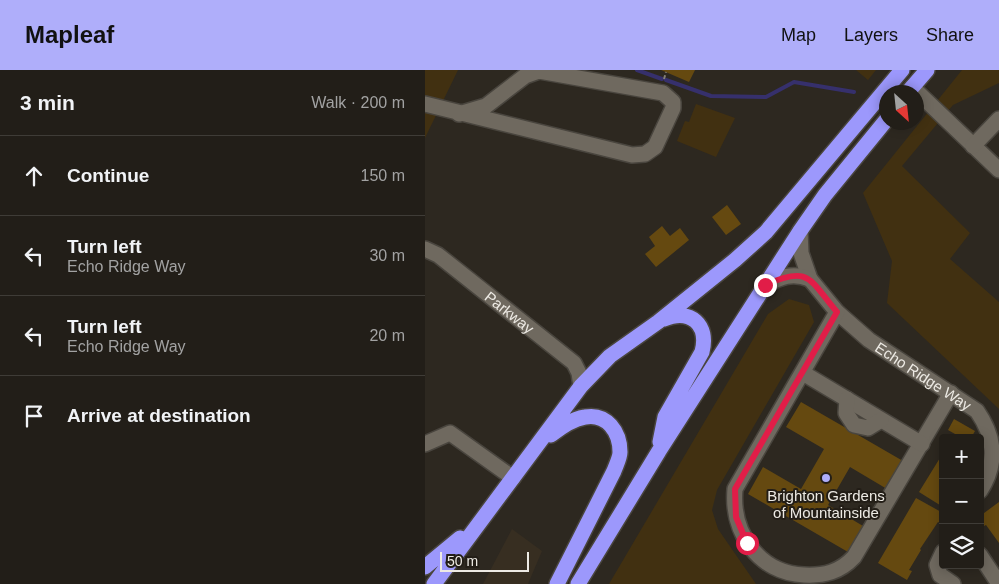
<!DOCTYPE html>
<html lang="en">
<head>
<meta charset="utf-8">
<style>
	body { margin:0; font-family:Helvetica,sans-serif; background:#2a2721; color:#f1f3f6 }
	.controls { position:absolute; right:15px; bottom:15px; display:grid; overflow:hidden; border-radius:5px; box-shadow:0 2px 12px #0003 }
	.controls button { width:45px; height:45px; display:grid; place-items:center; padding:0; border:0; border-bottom:1px solid #3f3c37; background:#221e18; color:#f1f3f6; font:25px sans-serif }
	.compass { position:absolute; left:454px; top:15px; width:45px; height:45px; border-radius:50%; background:#221e18; box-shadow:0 2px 12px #0003; rotate:153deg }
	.scale { position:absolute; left:15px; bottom:12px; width:89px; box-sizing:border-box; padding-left:5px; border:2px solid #edeae4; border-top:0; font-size:14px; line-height:18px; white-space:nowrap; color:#edeae4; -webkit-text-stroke:4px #231e17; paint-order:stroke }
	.stop { position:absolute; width:15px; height:15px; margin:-11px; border:4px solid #e11d48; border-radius:50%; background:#fff }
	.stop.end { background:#e11d48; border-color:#fff; box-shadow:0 1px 5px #0008 }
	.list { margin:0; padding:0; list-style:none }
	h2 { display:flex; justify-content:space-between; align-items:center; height:65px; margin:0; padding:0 20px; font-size:21px }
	h2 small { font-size:16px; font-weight:400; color:#a2a2a2 }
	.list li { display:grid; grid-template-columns:32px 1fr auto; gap:15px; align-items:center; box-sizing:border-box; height:80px; padding:0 20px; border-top:1px solid #3f3c37 }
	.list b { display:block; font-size:19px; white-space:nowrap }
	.list p { margin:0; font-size:16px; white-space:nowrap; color:#a2a2a2 }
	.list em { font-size:16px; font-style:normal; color:#a2a2a2 }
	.icon { flex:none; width:28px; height:28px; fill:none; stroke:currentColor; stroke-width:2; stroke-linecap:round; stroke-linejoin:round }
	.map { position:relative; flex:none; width:574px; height:514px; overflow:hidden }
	header { display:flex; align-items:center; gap:30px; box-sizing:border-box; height:70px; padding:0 25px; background:#afaefa; color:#111 }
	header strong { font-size:24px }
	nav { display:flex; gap:28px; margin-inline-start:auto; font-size:18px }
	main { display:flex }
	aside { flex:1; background:#221e18 }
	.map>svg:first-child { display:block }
	.built { fill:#372e21 }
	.green { fill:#413011 }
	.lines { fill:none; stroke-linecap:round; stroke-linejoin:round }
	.stream { stroke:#36306c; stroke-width:4 }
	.building { fill:#654910 }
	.minor-casing { stroke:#49453e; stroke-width:18 }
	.highway-casing { stroke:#49453e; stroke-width:18 }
	.path { stroke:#848079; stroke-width:2; stroke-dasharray:4 2.5; stroke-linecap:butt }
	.minor { stroke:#6f695f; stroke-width:15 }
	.highway { stroke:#9c98fc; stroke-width:15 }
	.route { stroke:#e11d48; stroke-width:6 }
	.poi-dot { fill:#afaefa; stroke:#231e17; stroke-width:2 }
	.labels { text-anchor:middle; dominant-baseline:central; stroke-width:4; stroke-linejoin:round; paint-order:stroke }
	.street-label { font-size:15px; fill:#edeae4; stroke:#231e17 }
	.poi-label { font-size:15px; fill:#edeae4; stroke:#231e17 }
</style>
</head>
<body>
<header>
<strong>Mapleaf</strong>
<nav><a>Map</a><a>Layers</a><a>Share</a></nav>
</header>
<main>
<aside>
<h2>3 min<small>Walk · 200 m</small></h2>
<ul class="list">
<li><svg class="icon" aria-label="ahead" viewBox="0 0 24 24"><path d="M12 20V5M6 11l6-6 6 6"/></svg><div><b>Continue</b></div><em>150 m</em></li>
<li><svg class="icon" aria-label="left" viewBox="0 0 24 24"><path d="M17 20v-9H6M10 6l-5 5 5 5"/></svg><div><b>Turn left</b><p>Echo Ridge Way</p></div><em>30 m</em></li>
<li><svg class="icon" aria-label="left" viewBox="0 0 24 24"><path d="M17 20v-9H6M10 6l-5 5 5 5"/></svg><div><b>Turn left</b><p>Echo Ridge Way</p></div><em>20 m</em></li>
<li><svg class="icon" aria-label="arrive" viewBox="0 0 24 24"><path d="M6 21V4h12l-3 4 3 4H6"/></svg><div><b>Arrive at destination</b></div></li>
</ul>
</aside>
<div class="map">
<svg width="574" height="514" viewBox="0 0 574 514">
	<rect width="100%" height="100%" fill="#2d2820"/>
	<path class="built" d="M87,459L117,481L103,514H58Z"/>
	<path class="green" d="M0,0H33L0,68Z
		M431,0H451L443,10Z
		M537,0H574V13L528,35L477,96L545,163L525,189L574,232V339L462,233L467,191L438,123Z
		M271,34L310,48L291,87L252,71L260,51L264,52Z
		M364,229L384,235L389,252L292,420L287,440L293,459L331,514H184L343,244Z"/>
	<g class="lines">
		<path class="stream" d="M212,0L237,9
			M241,10L286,26L341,27L369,12L429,22"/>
	</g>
	<path class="building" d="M236,0H270L264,12Z
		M302,135L316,154L301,165L287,147Z
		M237,156L245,166L255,158L264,170L231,197L220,184L230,176L224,167Z
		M376,332L478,391L462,419L425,397L403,435L438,456L423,482L323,424L338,397L376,419L399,379L361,357Z
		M529,349L550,361L546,368H527L530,364L523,360Z
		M518,383V437L494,422Z
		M491,428L518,443V449L515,453L513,452L495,479L496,480L484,500L487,501L482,510L453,493Z
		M574,432V473L561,455L559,456L555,451V446Z"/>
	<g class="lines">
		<g class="minor-casing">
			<g id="minor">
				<path d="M487,17L574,100"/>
				<path d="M0,34L207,85L220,84L230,77L248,38V32L238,23L114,1L100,6L61,36L34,44"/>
				<path d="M548,76L574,49"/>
				<path id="s1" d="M375,161L376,183L385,209L412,242L444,270L552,341C570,367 573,393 555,421"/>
				<path id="s2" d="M0,179L13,185L149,293L154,303L156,316"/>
				<path d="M340,215C356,207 367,202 385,209"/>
				<path d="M412,242L310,419C306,463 334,503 379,505C399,506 415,502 429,487L526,323"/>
				<path d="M378,303L497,374"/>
				<path d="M422,329L421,343L429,355L443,358L456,350"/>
				<path d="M0,374L25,363L88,408"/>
				<path d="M518,482L512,495L515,505L528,514"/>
				<path d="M555,485L574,514"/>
			</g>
		</g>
		<g class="highway-casing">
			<path id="highway" d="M483,22L502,0
				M126,365C136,357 147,349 160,347C182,343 195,362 195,382C195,388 191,395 189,401L132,514
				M235,372L240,347L277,282C284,255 266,238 239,249
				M0,497L35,468
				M9,514L156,316L185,286L233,252L310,190L341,162L477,0
				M153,514L234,381L375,161L400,125L462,49"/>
		</g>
		<path class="path" d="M239,9L241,2"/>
		<use href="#minor" class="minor"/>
		<use href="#highway" class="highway"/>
	</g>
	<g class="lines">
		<path class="route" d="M322,473L311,447L310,419L412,242C384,209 385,195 340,215"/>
	</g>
	<circle class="poi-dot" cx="401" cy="408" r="5"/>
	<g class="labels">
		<g class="street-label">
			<text stroke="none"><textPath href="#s2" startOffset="106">Parkway</textPath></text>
			<text stroke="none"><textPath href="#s1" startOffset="200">Echo Ridge Way</textPath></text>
		</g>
		<g class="poi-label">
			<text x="401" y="425">Brighton Gardens<tspan x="401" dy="17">of Mountainside</tspan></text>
		</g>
	</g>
</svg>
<div class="controls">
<button>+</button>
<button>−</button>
<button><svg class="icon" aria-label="layers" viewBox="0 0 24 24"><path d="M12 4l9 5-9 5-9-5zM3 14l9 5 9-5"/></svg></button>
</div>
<svg class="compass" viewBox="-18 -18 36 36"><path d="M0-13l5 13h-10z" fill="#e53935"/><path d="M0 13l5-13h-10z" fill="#a2a2a2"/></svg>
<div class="scale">50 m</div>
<div class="stop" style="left:322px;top:473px"></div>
<div class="stop end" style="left:340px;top:215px"></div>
</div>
</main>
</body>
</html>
